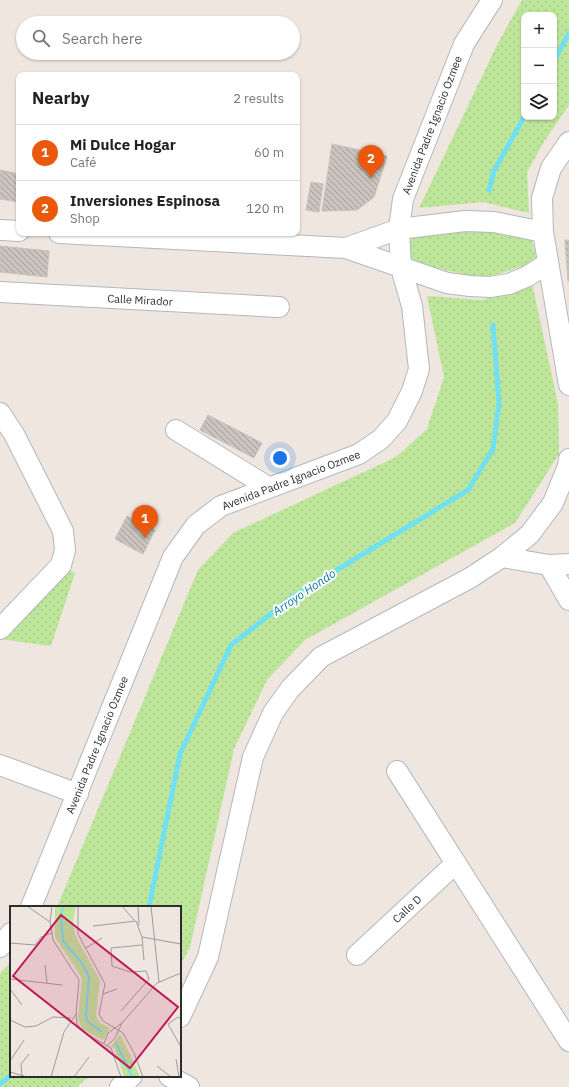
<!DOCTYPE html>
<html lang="en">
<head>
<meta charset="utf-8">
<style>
	body { margin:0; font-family:"IBM Plex Sans",sans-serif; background:#f2f2f2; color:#222 }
	.controls { position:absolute; right:12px; top:12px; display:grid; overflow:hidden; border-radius:8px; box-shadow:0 1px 3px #0004 }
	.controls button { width:36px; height:36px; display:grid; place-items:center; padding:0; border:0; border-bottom:1px solid #e0e0e0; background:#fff; color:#222; font:20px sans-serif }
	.you { position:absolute; left:280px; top:458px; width:14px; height:14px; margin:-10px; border:3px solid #fff; border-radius:50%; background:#1a73e8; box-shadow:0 0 0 6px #1a73e833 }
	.badge { display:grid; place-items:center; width:26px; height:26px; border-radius:50%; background:#ea580c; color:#fff; font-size:13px; font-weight:700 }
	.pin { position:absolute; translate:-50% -33px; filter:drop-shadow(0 1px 2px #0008) }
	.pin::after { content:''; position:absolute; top:21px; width:14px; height:12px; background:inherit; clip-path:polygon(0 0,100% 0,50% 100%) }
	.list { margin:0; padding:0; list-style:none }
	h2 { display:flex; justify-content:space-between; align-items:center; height:52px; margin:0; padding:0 16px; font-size:17px }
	h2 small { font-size:13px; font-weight:400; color:#767676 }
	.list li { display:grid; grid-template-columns:26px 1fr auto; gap:12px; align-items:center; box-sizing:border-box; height:56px; padding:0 16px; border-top:1px solid #e0e0e0 }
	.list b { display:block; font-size:15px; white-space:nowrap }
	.list p { margin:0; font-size:13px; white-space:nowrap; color:#767676 }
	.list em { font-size:13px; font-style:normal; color:#767676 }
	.icon { flex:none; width:22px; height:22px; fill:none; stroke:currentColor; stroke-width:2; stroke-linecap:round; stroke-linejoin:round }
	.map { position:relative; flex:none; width:569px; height:1087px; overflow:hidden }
	.search { position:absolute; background:#fff; box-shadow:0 1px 3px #0004; left:16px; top:16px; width:284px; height:44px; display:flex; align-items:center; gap:10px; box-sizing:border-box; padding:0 14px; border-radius:22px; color:#767676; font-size:15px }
	.panel { position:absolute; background:#fff; box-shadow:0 1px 3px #0004; left:16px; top:72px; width:284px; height:164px; border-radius:8px }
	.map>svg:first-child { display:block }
	.park { fill:url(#park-dots); fill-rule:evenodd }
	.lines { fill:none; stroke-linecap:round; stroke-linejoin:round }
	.stream { stroke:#70e0f2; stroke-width:5 }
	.building { fill:url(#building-back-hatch); stroke:#cac2b8 }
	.minor-casing { stroke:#b3b7c0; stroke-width:22 }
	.minor { stroke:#fff; stroke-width:20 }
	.labels { text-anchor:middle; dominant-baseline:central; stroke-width:4; stroke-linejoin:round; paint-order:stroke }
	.street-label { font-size:11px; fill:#2d2d2d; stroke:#fff }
	.water-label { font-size:12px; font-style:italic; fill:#0a7c9d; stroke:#fff }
	.inset-river { fill:none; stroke:#70e0f2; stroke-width:2 }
	.inset-road { fill:none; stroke:#a19c98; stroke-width:1 }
	.view { fill:#c2185b; fill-opacity:0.15; stroke:#c2185b; stroke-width:2 }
	.inset-edge { fill:none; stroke:#2d2d2d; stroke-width:2 }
</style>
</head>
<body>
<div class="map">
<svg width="569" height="1087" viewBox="0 0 569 1087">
	<defs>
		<pattern id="park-dots" width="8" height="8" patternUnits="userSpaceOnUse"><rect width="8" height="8" fill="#bee69b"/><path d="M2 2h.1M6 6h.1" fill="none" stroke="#a4c686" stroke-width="1.8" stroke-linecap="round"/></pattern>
		<pattern id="building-back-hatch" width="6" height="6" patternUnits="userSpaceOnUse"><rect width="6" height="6" fill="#cac3be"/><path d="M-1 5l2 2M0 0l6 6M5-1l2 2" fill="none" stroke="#a49f9b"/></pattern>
	</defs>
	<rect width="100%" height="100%" fill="#efe6df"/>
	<path class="park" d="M522,0H569V105L545,140L527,172L529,213L483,202L419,208L498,43ZM524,15H554V117H524Z
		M470,225L531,236L537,261L484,279L411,262L410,232Z
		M532,283L558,404L559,454L515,523L305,640L267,680L234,749L190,947L180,966V907H57L198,570L233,533L396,457L427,429L444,377L427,296L482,300Z
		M68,569L75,573L51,646L0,639Z
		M11,962V1076H89L77,1087H0V973Z"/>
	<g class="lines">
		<path class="stream" d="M554,61L569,33
			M489,190L494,171L524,117
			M149,907L180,754L231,645L291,598L468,490L493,449L499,403L493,325
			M0,1084L11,1075"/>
	</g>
	<path class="building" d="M332,144L387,156L374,197L357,210L322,211Z
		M0,170L19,174V202L0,199Z
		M311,182L323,184L319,212L306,210Z
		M565,240H569V281H568Z
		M0,246L49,251L47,277L0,272Z
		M208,415L262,443L254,458L200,430Z
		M127,516L155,530L143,554L115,539Z"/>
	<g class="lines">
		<g class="minor-casing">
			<path id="minor" d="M569,142L551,168L542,198L543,232L569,385
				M0,230L19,231
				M59,233L346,248L447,283L470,286L490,287L509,284L528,276L548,263
				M346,248L399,229L465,221L494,222L543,232
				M0,292L279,307
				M0,413L14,434L63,531L65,550L61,565L0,629
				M176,430L268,487
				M502,557L549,565L569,564
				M549,565L569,600
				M0,765L78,794
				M397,771L569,1041
				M31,907L173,557L196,525L221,506L359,454L381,439L397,421L412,391L419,369L412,306L401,268L399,229L403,199L464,44L492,0
				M0,947L11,933
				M357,955L456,863
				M180,1017L208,957L253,757L273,713L290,689L321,657L470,578L502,557L530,534L553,503L568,466L569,459
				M169,1076L189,1087
				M120,1087L132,1076"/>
		</g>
		<use href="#minor" class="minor"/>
	</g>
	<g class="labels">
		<g class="street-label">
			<text transform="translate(432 125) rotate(-69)">Avenida Padre Ignacio Ozmee</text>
			<text transform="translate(140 300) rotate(3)">Calle Mirador</text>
			<text transform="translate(291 480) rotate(-21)">Avenida Padre Ignacio Ozmee</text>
			<text transform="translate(97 745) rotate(-68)">Avenida Padre Ignacio Ozmee</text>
			<text transform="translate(407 909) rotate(-43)">Calle D</text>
		</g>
		<g class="water-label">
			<text transform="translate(304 592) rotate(-34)">Arroyo Hondo</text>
		</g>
	</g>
	<g transform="translate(10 906)">
		<rect width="171" height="171" fill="#efe6df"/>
		<path d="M45,0H66L63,14L65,29L90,74L86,110L90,117L100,122L93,134L72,123L68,112L72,72L45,31ZM110,128L121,151L130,171H114L105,143L101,140Z" fill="#bee69b"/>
		<path class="inset-river" d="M53,0L51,10L53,35L72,57L79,71L76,110L78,116L92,126M106,137L122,171"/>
		<path class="inset-road" d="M17,0L40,16M42,0L40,16L43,34L69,74L66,108L67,118L75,127L101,142L111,171M68,0V28L95,78L89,108L93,115L113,127L124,147L133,171M112,0L124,14M128,0L129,19M141,0L149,76M83,20L126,15L132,31L134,54M132,31L171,38M0,37L25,39L31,31L42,27M132,39L101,42L102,60L120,66L136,65L139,73M76,42L92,32M35,59L37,77M0,73L52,79M0,83L12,99M93,88L107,83M111,105L139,73M171,113L168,111L158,118L171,141M0,114L15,121L26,120L43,111L61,112M94,137L98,127L112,117L147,77L171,67M97,140L105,132L112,117M166,153L169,171M0,155L14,134M147,160L161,171M0,166L14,170M12,170L11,158L19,148M41,171L54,126L66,108M64,171L79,151"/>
		<path class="view" d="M51,9L168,101L120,162L3,70Z"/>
		<rect width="171" height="171" class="inset-edge"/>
	</g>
</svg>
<div class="controls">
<button>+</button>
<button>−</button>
<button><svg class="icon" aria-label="layers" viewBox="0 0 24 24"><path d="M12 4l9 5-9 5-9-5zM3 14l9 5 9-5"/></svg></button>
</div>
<div class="you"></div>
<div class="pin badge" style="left:145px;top:538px">1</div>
<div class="pin badge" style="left:371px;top:178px">2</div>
<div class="search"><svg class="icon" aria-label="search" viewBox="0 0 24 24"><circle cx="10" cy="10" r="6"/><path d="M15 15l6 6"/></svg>Search here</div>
<section class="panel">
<h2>Nearby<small>2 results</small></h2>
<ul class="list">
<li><span class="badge">1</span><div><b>Mi Dulce Hogar</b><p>Café</p></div><em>60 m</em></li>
<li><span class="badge">2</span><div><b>Inversiones Espinosa</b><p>Shop</p></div><em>120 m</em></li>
</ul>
</section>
</div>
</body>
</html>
